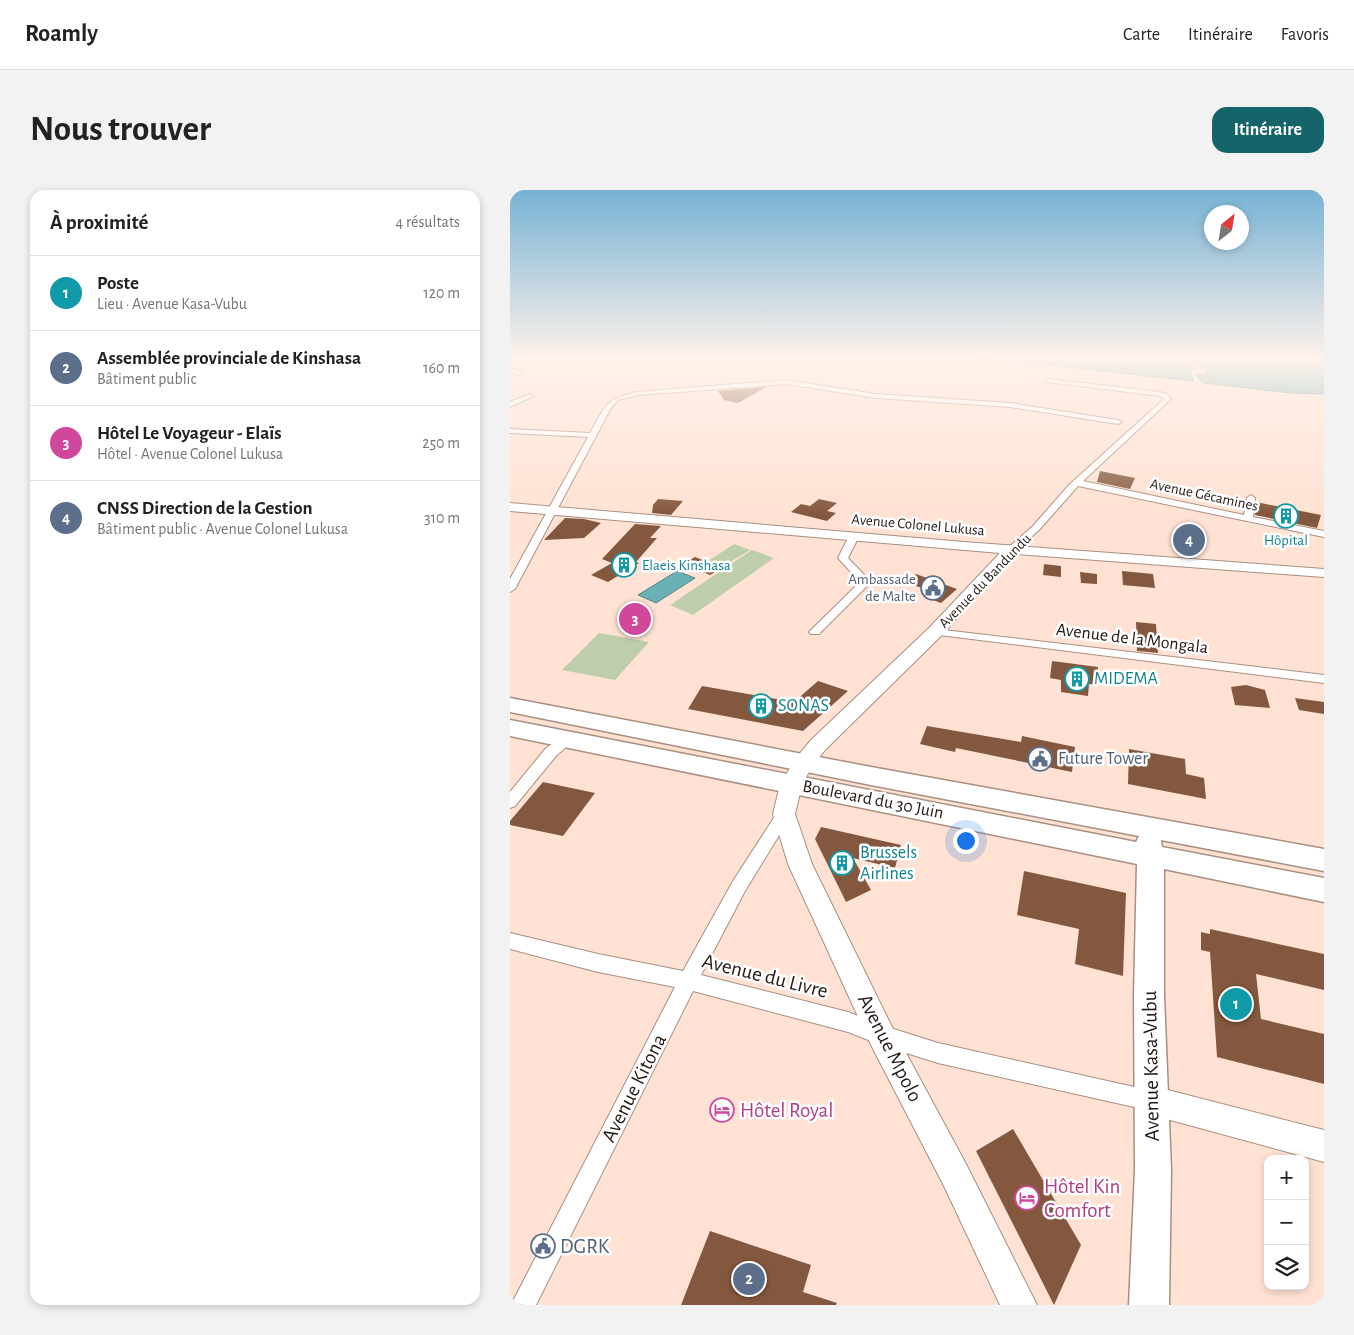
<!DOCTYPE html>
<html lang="fr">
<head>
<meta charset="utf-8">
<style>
	body { margin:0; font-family:"Alegreya Sans",sans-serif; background:#f2f2f2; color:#222 }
	.controls { position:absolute; right:15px; bottom:15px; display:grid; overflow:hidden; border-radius:10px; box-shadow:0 2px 8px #0003 }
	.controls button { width:45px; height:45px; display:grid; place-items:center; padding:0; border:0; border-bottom:1px solid #e0e0e0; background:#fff; color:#222; font:25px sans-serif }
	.compass { position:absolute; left:694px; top:15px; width:45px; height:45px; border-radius:50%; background:#fff; box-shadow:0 2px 8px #0003; rotate:30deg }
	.you { position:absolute; left:455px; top:650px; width:18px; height:18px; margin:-12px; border:4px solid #fff; border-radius:50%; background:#1a73e8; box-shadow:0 0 0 8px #1a73e833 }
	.badge { display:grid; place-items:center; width:32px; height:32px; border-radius:50%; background:#15646a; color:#fff; font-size:16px; font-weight:700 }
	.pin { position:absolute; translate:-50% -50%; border:2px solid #fff; box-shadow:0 1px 5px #0006 }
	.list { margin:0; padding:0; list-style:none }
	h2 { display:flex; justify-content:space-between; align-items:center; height:65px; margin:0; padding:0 20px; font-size:21px }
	h2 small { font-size:16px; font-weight:400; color:#767676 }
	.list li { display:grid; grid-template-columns:32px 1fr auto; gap:15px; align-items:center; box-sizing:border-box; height:75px; padding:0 20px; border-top:1px solid #e0e0e0 }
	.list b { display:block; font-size:19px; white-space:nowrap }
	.list p { margin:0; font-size:16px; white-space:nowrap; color:#767676 }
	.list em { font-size:16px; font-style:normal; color:#767676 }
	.icon { flex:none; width:28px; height:28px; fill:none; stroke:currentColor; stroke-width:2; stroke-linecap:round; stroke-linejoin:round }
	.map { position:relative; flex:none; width:814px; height:1115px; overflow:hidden; border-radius:15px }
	header { display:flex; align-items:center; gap:30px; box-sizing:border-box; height:70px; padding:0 25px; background:#fff; border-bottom:1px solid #e0e0e0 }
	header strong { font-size:24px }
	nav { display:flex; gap:28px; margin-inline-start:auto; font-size:18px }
	.intro { display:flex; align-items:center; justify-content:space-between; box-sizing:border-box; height:120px; padding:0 30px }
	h1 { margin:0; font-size:35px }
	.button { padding:12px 22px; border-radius:15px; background:#15646a; color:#fff; font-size:18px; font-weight:700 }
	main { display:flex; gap:30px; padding:0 30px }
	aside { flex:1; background:#fff; border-radius:15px; box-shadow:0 2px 8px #0003 }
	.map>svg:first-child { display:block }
	.green { fill:#beceaa }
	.water { fill:#6bb0b5; stroke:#558385 }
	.building { fill:#84583e }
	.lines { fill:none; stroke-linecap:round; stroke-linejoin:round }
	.street-casing { stroke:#a88f80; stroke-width:2 }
	.secondary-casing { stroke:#a88f80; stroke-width:2 }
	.primary-casing { stroke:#a88f80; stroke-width:3 }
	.street { fill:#fff; fill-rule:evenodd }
	.secondary { fill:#fff; fill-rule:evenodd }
	.primary { fill:#fff; fill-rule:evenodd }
	.labels { text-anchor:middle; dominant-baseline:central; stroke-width:5; stroke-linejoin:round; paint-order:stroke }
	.far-street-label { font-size:15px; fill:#231914; stroke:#fff }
	.far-culture-label { font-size:15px; fill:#0d838f; stroke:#fff }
	.far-service-label { font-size:15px; fill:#4e5e75; stroke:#fff; text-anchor:end }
	.street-label { font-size:18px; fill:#231914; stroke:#fff }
	.culture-label { font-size:18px; fill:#0d838f; stroke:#fff; text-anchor:start }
	.service-label { font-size:18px; fill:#4e5e75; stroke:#fff; text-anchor:start }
	.near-street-label { font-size:21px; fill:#231914; stroke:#fff }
	.near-hotel-label { font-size:21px; fill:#b23c85; stroke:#fff; text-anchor:start }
	.near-service-label { font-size:21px; fill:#4e5e75; stroke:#fff; text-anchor:start }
</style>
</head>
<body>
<header>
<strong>Roamly</strong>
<nav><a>Carte</a><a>Itinéraire</a><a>Favoris</a></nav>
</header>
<div class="intro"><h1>Nous trouver</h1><a class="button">Itinéraire</a></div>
<main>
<aside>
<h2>À proximité<small>4 résultats</small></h2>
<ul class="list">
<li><span class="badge" style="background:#0f9aa8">1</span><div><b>Poste</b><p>Lieu · Avenue Kasa-Vubu</p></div><em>120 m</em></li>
<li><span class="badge" style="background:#5c6f8a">2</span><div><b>Assemblée provinciale de Kinshasa</b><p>Bâtiment public</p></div><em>160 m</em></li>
<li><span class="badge" style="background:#d1479c">3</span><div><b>Hôtel Le Voyageur - Elaïs</b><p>Hôtel · Avenue Colonel Lukusa</p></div><em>250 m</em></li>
<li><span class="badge" style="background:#5c6f8a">4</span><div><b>CNSS Direction de la Gestion</b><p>Bâtiment public · Avenue Colonel Lukusa</p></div><em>310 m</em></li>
</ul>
</aside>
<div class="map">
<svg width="814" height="1115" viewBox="0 0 814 1115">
	<rect width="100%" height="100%" fill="#ffe2d3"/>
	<path class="green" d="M224,354L240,360L214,376L198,371Z
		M242,360L264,368L183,425L160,415Z
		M89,443L139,452L105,490L52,480Z"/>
	<path class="water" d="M451,168H814V181L809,180L814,185V204L781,203L694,193L685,185H694L699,179L676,172H673L680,177L683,191L520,173Z
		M167,381L185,388L146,413L128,405Z"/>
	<path class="building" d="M256,197L228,213L214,210L208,201Z
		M590,281L625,288L620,299L587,292Z
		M148,309L173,311L161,325L142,323L143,315Z
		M309,309L327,313L317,321L326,323L317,331L281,322L291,314L300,316Z
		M746,312L811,325L807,338L745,325Z
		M55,328L74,329L91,333L74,348L34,350Z
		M125,334L151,336L140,348H147L126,372L129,373L98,392L81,385L102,373L92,369Z
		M185,367L212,378L200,385L173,374Z
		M534,374L551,376V387L533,385Z
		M612,381L643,384L645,398L613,395Z
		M570,382L587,384V394L571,393Z
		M406,384L433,394L447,399L431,413L417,408L424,402L397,393Z
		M626,432L646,434L648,463L627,461Z
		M542,471L588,477V495L579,494L578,506L551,502V490L540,488Z
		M308,491L338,501L293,541L178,519L192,496L284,512Z
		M736,495L755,500L760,518L725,515L721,497Z
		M785,508L814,512V524L789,520Z
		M417,536L511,552L512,546L565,557L562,582L446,558L445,562L410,554Z
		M619,559L675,569L676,584L694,588L696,609L618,594Z
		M33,592L85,603L53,646L0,635V631Z
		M311,637L391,655L385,678L343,668L361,700L336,712L305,649Z
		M514,681L616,703L613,786L565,774L569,739L507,725Z
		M700,739L814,764V800L746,784L751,829L814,844V894L707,867L700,762L691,760V742L700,744Z
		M503,939L571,1055L544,1115L466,961Z
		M200,1041L301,1075L293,1102L327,1113L326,1115H171Z"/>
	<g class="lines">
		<g class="street-casing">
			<path id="street" d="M0,178L11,182L12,183L9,185L0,182Z
				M539,189L650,202L657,204L661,209L573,291L734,325L737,308L741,305L745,308L743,327L814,341V347L568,296L529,340L505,361H499V357L523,336L559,295L654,209L650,206L537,192L536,191Z
				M276,190L366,204L500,213L608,230L612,232L608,234L500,217L366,208L276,194L128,205L108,210L101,218L5,399L0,402V389L78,247L0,243V239L80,243C96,215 94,210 126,202Z
				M20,204L23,206L22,207L0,217V212Z
				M344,343L349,346L338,368L361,392L309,444H301L299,442L301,440L350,392L328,368L339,346Z
				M425,439L814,485V493L421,444L419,442L421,440Z
				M58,544L63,546L65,549L46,566L5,616L0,618V602L36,558Z
				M274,618L279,620L282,624L235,701L191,785L338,822L371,835L428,853L642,901L649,904L652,911L649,918L642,921L428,873L371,855L338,842L183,801L26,1115H1L165,797L88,782L0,759V743L88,764L173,781L223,691L269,620Z"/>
		</g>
		<g class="secondary-casing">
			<path id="secondary" d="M0,313L454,352L814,379V387L505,364L431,446L315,560L301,578L292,595L285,624L302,674L381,835L456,974L527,1115H490L434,996L361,855L278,674L263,624L270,595L286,568L301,550L419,438L490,363L0,321Z
				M642,896L814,940V972L631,922L627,911L631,900Z"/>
		</g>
		<g class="primary-casing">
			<path id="primary" d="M0,508L361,577L814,659V681L651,650L652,657L814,688V712L654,679V805L661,980L659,1115H619L625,980L624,805L627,674L0,546V530L626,652L629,646L361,595L0,522Z"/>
		</g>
		<use href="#street" class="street"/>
		<use href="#secondary" class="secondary"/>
		<use href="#primary" class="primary"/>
	</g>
	<linearGradient id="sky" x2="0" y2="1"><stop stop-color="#76b2d4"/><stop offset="0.52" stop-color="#fff2eb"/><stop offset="1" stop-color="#fff2eb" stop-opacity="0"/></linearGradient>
	<rect width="814" height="324" fill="url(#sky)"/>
	<defs>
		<g id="building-ring" transform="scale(1.25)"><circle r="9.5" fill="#fff" stroke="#0f9aa8" stroke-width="1.5"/><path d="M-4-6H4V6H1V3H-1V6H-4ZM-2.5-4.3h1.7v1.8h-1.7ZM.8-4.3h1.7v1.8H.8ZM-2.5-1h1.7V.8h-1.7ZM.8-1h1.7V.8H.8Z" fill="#0f9aa8"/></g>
		<g id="civic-ring" transform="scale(1.25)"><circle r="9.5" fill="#fff" stroke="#5c6f8a" stroke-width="1.5"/><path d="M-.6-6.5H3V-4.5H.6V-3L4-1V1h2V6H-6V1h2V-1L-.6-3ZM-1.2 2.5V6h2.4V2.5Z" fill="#5c6f8a"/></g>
		<g id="hotel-ring" transform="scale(1.25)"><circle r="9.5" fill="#fff" stroke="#d1479c" stroke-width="1.5"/><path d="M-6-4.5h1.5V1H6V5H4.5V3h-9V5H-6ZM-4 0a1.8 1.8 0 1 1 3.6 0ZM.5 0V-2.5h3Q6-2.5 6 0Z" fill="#d1479c"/></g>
	</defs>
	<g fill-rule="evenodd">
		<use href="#building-ring" x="776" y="326"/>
		<use href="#building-ring" x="114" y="375"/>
		<use href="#civic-ring" x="423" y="398"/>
		<use href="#building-ring" x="567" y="489"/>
		<use href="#building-ring" x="251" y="516"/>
		<use href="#civic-ring" x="530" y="569"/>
		<use href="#building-ring" x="332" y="673"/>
		<use href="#hotel-ring" x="212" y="920"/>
		<use href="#hotel-ring" x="517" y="1008"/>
		<use href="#civic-ring" x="33" y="1056"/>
	</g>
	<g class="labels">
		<g class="far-street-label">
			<text transform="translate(694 305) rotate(12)">Avenue Gécamines</text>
			<text transform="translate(408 335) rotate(5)">Avenue Colonel Lukusa</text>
			<text transform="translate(475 391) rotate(-46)">Avenue du Bandundu</text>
		</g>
		<g class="far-culture-label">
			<text x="776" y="350">Hôpital</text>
			<text x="132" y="375" text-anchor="start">Elaeis Kinshasa</text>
		</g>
		<g class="far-service-label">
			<text x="406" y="389">Ambassade<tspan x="406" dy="17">de Malte</tspan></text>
		</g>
		<g class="street-label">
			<text transform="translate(622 449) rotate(7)">Avenue de la Mongala</text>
			<text transform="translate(363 610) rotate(11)">Boulevard du 30 Juin</text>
		</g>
		<g class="culture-label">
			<text x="584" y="489">MIDEMA</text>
			<text x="268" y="516">SONAS</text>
			<text x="350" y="663">Brussels<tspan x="350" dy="21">Airlines</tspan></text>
		</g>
		<g class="service-label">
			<text x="548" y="569">Future Tower</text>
		</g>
		<g class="near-street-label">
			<text transform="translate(255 786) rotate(14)">Avenue du Livre</text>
			<text transform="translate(380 858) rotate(63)">Avenue Mpolo</text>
			<text transform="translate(641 876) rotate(-91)">Avenue Kasa-Vubu</text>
			<text transform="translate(124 898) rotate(-63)">Avenue Kitona</text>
		</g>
		<g class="near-hotel-label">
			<text x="230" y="920">Hôtel Royal</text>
			<text x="534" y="996">Hôtel Kin<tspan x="534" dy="24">Comfort</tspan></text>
		</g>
		<g class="near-service-label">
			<text x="50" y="1056">DGRK</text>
		</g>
	</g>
</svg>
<div class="controls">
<button>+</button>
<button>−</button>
<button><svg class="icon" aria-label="layers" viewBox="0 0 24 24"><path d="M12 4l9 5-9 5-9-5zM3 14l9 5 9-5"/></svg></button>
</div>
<svg class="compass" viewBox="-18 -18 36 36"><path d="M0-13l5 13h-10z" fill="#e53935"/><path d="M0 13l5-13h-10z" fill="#767676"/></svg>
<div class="you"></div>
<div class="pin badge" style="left:726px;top:814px;background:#0f9aa8">1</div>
<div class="pin badge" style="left:239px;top:1089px;background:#5c6f8a">2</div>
<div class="pin badge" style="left:125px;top:429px;background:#d1479c">3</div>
<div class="pin badge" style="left:679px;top:350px;background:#5c6f8a">4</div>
</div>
</main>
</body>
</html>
